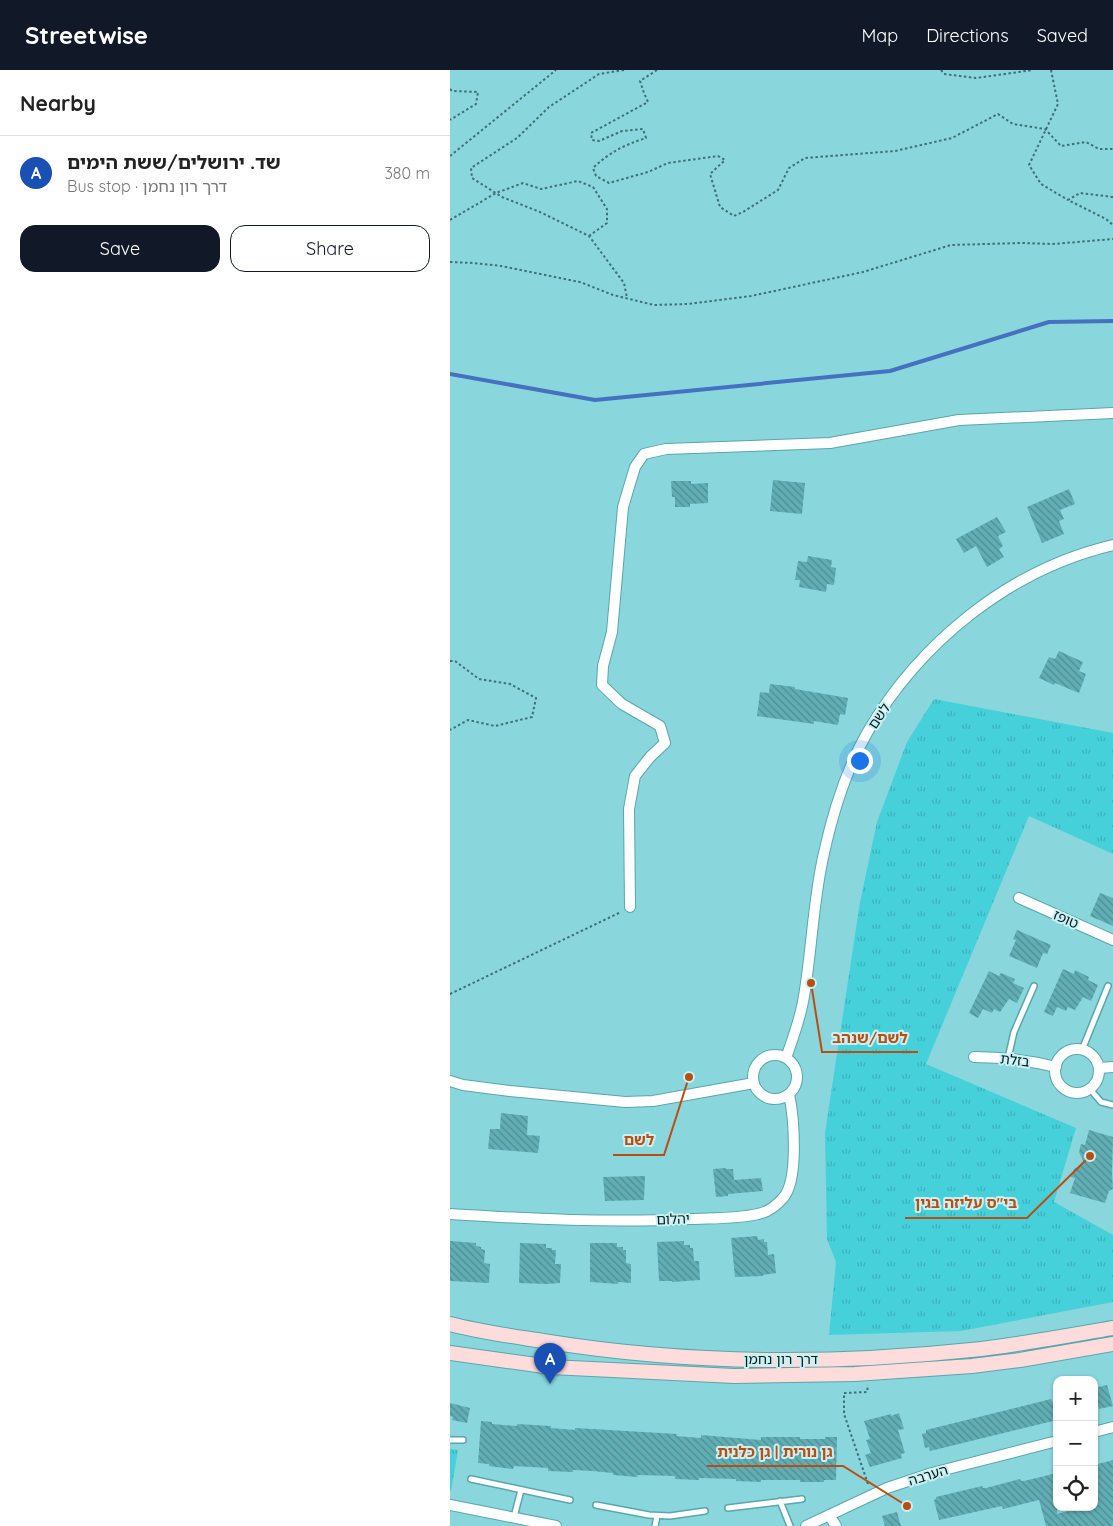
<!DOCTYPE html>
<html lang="en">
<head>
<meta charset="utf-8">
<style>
	body { margin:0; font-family:Quicksand,"Noto Sans Hebrew",sans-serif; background:#f2f2f2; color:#222 }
	.controls { position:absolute; right:15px; bottom:15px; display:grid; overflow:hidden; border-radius:10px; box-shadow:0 1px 4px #0004 }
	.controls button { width:45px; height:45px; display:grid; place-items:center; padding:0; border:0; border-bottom:1px solid #e0e0e0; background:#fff; color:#222; font:25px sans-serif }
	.you { position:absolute; left:409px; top:690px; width:18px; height:18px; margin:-12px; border:4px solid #fff; border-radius:50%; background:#1a73e8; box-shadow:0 0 0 8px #1a73e833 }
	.badge { display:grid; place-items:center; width:32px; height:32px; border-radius:50%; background:#111827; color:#fff; font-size:16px; font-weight:700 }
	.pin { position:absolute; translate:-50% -41px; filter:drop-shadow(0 1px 2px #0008) }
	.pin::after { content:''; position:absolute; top:26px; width:18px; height:15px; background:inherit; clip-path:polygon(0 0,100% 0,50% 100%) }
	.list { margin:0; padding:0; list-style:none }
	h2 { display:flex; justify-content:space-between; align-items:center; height:65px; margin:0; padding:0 20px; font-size:21px }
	h2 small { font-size:16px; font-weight:400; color:#767676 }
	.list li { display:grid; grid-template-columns:32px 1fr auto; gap:15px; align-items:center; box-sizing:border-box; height:75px; padding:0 20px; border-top:1px solid #e0e0e0 }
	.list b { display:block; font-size:19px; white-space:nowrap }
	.list p { margin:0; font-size:16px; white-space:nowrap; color:#767676 }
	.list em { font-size:16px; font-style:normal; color:#767676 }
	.actions { display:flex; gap:10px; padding:15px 20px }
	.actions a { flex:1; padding:11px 0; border:1px solid #111827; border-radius:15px; text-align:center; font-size:18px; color:#111827 }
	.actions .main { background:#111827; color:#fff }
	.icon { flex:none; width:28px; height:28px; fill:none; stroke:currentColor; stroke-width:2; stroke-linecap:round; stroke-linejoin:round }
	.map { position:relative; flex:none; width:663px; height:1456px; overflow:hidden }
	header { display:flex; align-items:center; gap:30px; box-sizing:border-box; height:70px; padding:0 25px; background:#111827; color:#fff }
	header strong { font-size:24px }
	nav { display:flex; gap:28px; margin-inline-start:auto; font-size:18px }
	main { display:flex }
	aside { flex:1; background:#fff }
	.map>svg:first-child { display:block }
	.grass { fill:url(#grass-tufts) }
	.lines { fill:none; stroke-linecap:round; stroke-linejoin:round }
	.stream { stroke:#4670c0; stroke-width:4 }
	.building { fill:url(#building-back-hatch) }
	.lane-casing { stroke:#59a6ac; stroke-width:8 }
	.street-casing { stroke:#59a6ac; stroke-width:12 }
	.secondary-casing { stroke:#59a6ac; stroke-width:16 }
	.path { stroke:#3e7175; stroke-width:2; stroke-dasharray:2.5 2.5; stroke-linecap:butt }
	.lane { stroke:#fff; stroke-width:5 }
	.street { stroke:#fff; stroke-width:10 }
	.secondary { stroke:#fedcdb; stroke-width:14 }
	.labels { text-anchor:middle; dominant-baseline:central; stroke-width:4; stroke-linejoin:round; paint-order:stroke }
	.street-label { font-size:14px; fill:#001d1f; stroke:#cbf0f3 }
	.leader { fill:none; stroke:#ba4d10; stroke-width:2 }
	.callout-dot { fill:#ba4d10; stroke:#cbf0f3; stroke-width:2 }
	.callout-label { font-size:15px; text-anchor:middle; font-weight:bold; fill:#ba4d10; stroke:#cbf0f3; stroke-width:4; stroke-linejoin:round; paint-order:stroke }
</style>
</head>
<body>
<header>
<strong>Streetwise</strong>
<nav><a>Map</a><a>Directions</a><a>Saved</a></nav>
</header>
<main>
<aside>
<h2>Nearby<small></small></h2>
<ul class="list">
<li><span class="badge" style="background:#1a4fb4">A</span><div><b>שד. ירושלים/ששת הימים</b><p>Bus stop · דרך רון נחמן</p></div><em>380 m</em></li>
</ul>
<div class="actions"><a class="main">Save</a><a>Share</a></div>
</aside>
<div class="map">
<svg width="663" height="1456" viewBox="0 0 663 1456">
	<defs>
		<pattern id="grass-tufts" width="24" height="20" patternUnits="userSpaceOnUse" patternTransform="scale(1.25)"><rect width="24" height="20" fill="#46d0da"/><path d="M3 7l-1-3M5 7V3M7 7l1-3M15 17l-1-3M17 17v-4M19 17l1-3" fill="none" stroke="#3cb2bb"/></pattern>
		<pattern id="building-back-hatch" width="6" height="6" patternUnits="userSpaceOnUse" patternTransform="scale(1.25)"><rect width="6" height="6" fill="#61aeb4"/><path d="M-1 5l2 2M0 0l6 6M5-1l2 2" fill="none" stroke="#4e8d92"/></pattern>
	</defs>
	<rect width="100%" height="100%" fill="#89d7dd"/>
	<path class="grass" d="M484,629L663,663V784L579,746L476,994L626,1058L604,1132L663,1165V1232L511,1261L379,1265L386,1192L377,1169L375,1063L410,832L427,752L457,672Z
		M0,1379L8,1380L1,1421H0Z"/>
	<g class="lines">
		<path class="stream" d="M0,304L145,330L440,301L599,252L663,251"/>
	</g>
	<path class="building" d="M323,410L355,413L352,444L320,441Z
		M221,411H241V414L258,413V433L240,434V437H225V427H222Z
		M619,419L625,434L610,440L614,449L609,451L614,464L592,473L577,437Z
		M547,447L556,462L548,466L553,476L549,479L554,487L537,497L526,476L514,483L506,469Z
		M358,486L382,490L381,497L386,498L384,515L377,514L376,522L349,517L350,510H345L348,491L357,492Z
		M609,581L633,592L629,601L636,604L629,623L605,613L604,615L589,608L599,587L605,589Z
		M320,614L345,617V619L398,628L395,645L390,644L388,655L364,651V654L307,646L310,622L319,623Z
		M650,823L663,828V856L640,846Z
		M567,860L601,875L597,884L593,883L587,898L559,886L566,870L563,869Z
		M613,899L624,904L625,900L639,907L638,910L648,915L641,931L633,927L625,940L618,937L616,941L607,937L603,946L594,942Z
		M539,901L549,906L551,903L565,909L563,913L574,918L567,933L559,929L550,942L544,939L542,943L533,939L528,948L519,943Z
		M51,1043L78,1046L77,1065L90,1066L88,1083L38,1079L40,1059H50Z
		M639,1060L663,1067L662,1104L663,1119L659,1121L655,1133L620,1123L625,1108L621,1107L624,1099L634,1093L629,1082L631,1074L635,1075Z
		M276,1098V1099H283L284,1110L311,1108L313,1121L278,1124V1126L266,1127L263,1099Z
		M195,1106L194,1130L155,1131L153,1107Z
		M307,1166L308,1170L314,1169V1172H317L318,1185L324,1184L326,1203L313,1205V1206L285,1207L281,1168Z
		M0,1171L26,1173V1176L31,1177V1179L35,1180L34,1193L40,1194L39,1213L0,1211Z
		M234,1171V1175H240V1178H243L244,1191H249L250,1210L222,1212V1211H209L207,1172Z
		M70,1173L96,1174V1178H102V1180H106L105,1194H111L110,1213L97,1214L69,1213Z
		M140,1173H167V1177H173V1180H176V1193L181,1194V1213L168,1212V1214L140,1212Z
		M657,1315L663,1336L649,1339L648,1335L644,1336V1318Z
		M601,1329L602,1332L607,1331V1350L480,1381L479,1377L475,1378L472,1364L476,1363V1360Z
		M0,1333L20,1338L17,1353L2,1350L3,1347L0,1346Z
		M449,1343L454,1359L448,1360L455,1383L451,1384L452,1388L420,1397L415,1385L421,1383L416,1370L420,1369L414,1351L441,1344V1346Z
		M31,1351L42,1352V1354L67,1356V1354L101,1356V1358L125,1360V1358L227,1364L226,1366L251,1368V1365L311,1370V1367H350V1369H375V1367H387L386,1410H374V1412H350V1410H311V1412L286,1411V1409L249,1408V1410L225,1409V1406L188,1405L187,1407L163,1405V1403L142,1401L123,1400V1402L98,1401V1398L64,1396L63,1399L39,1396V1394L28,1393Z
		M663,1390V1456H596L589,1430L553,1439L552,1436L489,1450L484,1430L486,1429V1427L532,1416L533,1418H536L570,1409L571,1411H574L607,1403V1444L634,1437H644V1395Z
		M447,1442L451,1456H435L432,1446Z"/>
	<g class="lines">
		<g class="lane-casing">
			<path id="lane" d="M632,980L658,916
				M558,988L564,962L584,916
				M640,1019L651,1032L663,1035
				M0,1370H13
				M21,1409L120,1430
				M330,1431L340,1456
				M146,1435L199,1445L220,1446L255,1441
				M278,1438L352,1429
				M64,1447L71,1420
				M205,1456L207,1446"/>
		</g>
		<g class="street-casing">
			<path id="street" d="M569,828L663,870
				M180,837L179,739L185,706L200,687L215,673L210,656L172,634L152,615L153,596L162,562L173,437L185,397L194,384L216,379L380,373L509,350L663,343
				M605 1001a22 22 0 1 1 44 0a22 22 0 1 1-44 0Z
				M303 1007a22 22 0 1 1 44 0a22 22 0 1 1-44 0Z
				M524,987C554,987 577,990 606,997
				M336,988C343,968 351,947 354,926C362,879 363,830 374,783C383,742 396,700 417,663C470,572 560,499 663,475
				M649,998L663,997
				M0,1011L13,1015L60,1021L175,1032L203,1031L304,1013
				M0,1144C80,1149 160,1153 240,1149C262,1148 286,1149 308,1144C318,1142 327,1135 333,1128C349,1111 344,1047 339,1024
				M644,1362L663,1357
				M0,1435L106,1456
				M379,1445L386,1456
				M356,1456L437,1418L482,1403L607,1371"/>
		</g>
		<g class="secondary-casing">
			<path id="secondary" d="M0,1254C31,1262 61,1266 93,1271C234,1294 379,1295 521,1280C569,1275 616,1266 663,1258
				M0,1283L101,1297L284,1306L341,1305L405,1304L522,1296L570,1290L663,1274"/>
		</g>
		<path class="path" d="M174,0L149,4L99,37L67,68L21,98L22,108L52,127L90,142L139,166L174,213L177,228
			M207,0L190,11L194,23L198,32L141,63L142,70L149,71L172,61L193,59L196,68C174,75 160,82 143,98L146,106L159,113L198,102L218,93L268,86L275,90L260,104L270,137L284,146L293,142L328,120L339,98L355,88L445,81L502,68L548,44L563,54L595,59L611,76L636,72L649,79H663
			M491,0L494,4L526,8L583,0
			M601,0L608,34L579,95L591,114L618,130
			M0,19L2,21L28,22L26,34L0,50
			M0,86L106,0
			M663,127L630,123L618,130L656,149L663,155
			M0,150L46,123L73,113L91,119L128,111L143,117L157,139V153L139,166
			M0,192L23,193L51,196L130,212L163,225L204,235L238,234L301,226L413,202L501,175L571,173L603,174L663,169
			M0,591H5L29,609L60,614L86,628L82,647L45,656L18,650L0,660
			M0,924L171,842
			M418,1414L394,1344V1323L417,1322L418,1315"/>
		<use href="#lane" class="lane"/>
		<use href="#street" class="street"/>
		<use href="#secondary" class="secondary"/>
	</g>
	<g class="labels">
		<g class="street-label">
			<text transform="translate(429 646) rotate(-56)">לשם</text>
			<text transform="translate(616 849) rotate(24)">טופז</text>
			<text transform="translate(565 990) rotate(7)">בזלת</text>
			<text transform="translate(223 1149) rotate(-2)">יהלום</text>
			<text x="331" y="1289">דרך רון נחמן</text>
			<text transform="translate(478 1405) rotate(-17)">הערבה</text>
		</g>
	</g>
	<path class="leader" d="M361 913L372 982H468M239 1007L214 1085H163M640 1086L577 1148H455M457 1436L393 1396H257"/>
	<g class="callout-dot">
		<circle cx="361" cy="913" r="5"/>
		<circle cx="239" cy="1007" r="5"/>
		<circle cx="640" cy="1086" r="5"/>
		<circle cx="457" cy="1436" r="5"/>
	</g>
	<g class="callout-label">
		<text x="420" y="973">לשם/שנהב</text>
		<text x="189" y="1075">לשם</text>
		<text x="516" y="1138">בי"ס עליזה בגין</text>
		<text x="325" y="1387">גן נורית | גן כלנית</text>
	</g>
</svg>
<div class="controls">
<button>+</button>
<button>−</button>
<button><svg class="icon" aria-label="locate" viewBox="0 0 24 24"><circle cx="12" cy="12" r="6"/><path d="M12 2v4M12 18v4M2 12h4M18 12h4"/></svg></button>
</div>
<div class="you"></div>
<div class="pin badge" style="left:100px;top:1314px;background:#1a4fb4">A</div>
</div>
</main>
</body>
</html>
